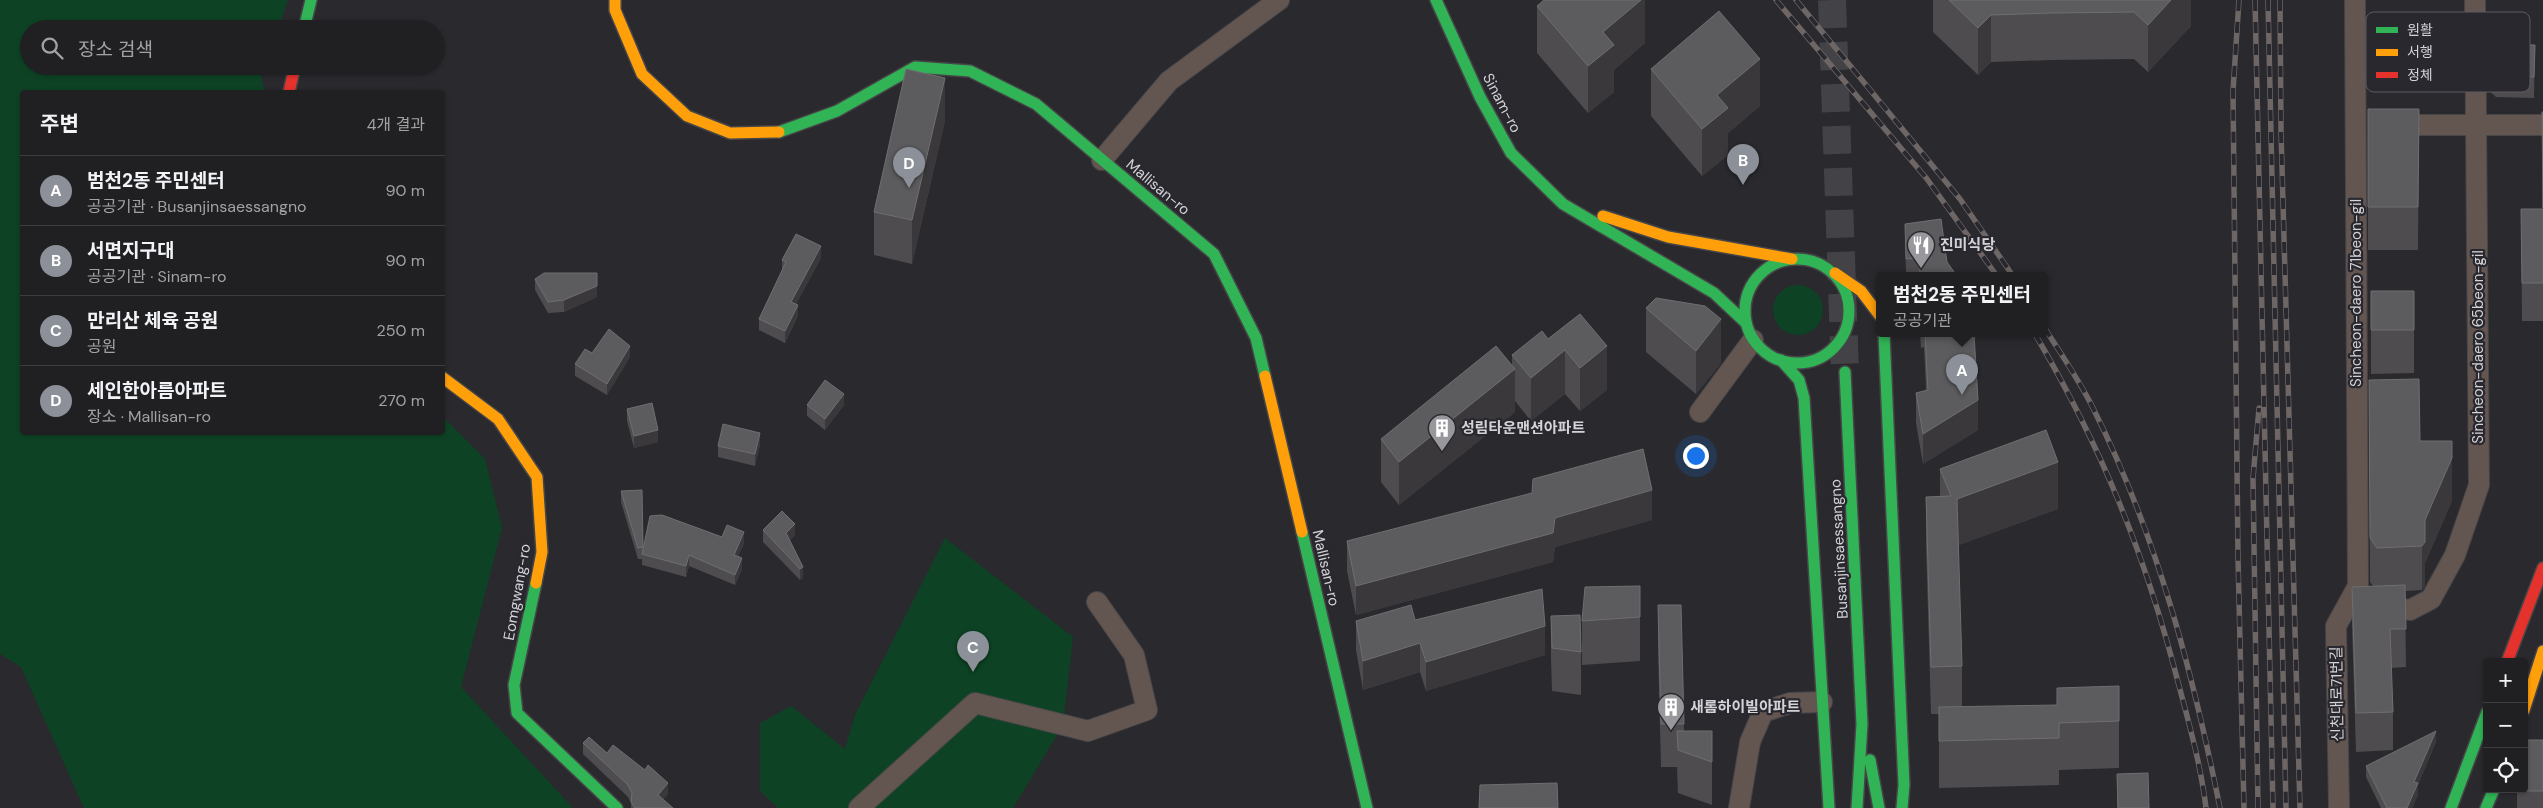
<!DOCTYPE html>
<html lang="ko">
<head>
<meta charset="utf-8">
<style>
	body { margin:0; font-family:"DM Sans","Noto Sans KR",sans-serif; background:#28272a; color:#f1f3f6 }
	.controls { position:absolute; right:15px; bottom:15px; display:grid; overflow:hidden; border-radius:5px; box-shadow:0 1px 4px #0004 }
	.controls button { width:45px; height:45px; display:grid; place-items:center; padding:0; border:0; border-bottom:1px solid #3d3d40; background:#201f22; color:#f1f3f6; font:25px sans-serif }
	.you { position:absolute; left:1695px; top:455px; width:18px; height:18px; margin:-12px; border:4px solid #fff; border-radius:50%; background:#1a73e8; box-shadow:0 0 0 8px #1a73e833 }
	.badge { display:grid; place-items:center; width:32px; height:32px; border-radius:50%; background:#8c9099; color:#fff; font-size:16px; font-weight:700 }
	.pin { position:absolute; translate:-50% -41px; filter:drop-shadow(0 1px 2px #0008) }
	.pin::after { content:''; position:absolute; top:26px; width:18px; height:15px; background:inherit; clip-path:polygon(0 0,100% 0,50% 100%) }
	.popup { position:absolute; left:1876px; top:272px; width:172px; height:65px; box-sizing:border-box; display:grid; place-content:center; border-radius:5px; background:#201f22; filter:drop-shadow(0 1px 4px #0005); font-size:16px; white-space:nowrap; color:#a2a2a5 }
	.popup b { font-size:19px; color:#f1f3f6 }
	.popup::after { content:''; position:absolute; left:50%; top:100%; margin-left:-10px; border:10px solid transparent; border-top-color:#201f22 }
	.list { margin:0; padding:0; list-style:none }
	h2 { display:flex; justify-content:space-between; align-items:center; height:65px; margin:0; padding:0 20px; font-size:21px }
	h2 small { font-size:16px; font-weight:400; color:#a2a2a5 }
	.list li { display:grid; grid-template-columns:32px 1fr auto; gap:15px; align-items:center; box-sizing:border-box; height:70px; padding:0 20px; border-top:1px solid #3d3d40 }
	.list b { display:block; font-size:19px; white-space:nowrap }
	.list p { margin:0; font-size:16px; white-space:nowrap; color:#a2a2a5 }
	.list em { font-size:16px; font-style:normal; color:#a2a2a5 }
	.icon { flex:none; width:28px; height:28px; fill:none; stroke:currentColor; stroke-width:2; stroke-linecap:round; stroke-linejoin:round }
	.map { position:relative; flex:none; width:2543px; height:808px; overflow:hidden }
	.search { position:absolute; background:#201f22; box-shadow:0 1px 4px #0004; left:20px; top:20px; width:425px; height:55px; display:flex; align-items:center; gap:12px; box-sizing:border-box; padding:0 18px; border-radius:28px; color:#a2a2a5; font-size:19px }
	.panel { position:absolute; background:#201f22; box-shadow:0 1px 4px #0004; left:20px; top:90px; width:425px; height:345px; border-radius:5px }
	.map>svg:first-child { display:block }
	.green { fill:#0d4324 }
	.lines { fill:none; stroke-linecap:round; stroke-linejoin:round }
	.secondary-tunnel { stroke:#434247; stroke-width:28; stroke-dasharray:28 14; stroke-linecap:butt }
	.street-casing { stroke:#464548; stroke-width:22 }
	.fast-casing { stroke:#464548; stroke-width:14 }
	.slow-casing { stroke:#464548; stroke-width:14 }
	.jam-casing { stroke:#464548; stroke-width:14 }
	.street { stroke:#635651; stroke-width:20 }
	.fast { stroke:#30b455; stroke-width:11 }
	.slow { stroke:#ff9f0a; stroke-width:11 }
	.jam { stroke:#e5322d; stroke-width:11 }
	.rail-casing { stroke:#6d6665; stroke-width:5.5 }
	.rail { stroke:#29282f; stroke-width:4; stroke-dasharray:11; stroke-linecap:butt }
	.wall { fill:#4e4c4e }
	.shaded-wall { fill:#3a383b }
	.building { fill:#5c5b5d; stroke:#6f6e70 }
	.labels { text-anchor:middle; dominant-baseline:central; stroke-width:4.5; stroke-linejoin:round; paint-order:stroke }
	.street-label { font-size:15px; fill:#d3d3d7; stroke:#29282f }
	.poi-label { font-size:15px; font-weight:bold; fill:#d3d3d7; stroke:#29282f; text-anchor:start }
	.key { fill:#29282f; stroke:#5c5b61; stroke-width:1 }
	.key-label { font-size:14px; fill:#d3d3d7 }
</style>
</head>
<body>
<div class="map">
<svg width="2543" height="808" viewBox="0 0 2543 808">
	<rect width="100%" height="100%" fill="#2a292e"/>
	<path class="green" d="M0,0H288L278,29H29V66H265L261,76L265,92H22V432H442L443,417L485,459L502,528L461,687L573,808H84L21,667L0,654Z
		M1773 310a25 25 0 1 1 50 0a25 25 0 1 1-50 0Z
		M945,538L1073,637L1063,725L1013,808H778L760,791V723L791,706L845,749L855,715Z"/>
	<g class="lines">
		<path class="secondary-tunnel" d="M1832,0L1845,372"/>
		<g class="street-casing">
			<path id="street" d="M2393,125H2543
				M1102,160L1169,81L1279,0
				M1700,412L1753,340
				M2379,605L2410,610L2431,599L2455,555L2479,485L2475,0
				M859,808L975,703L1088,731L1147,710L1134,655L1097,602
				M1739,808L1750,742L1763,712L1790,703L1822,702
				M2339,808L2336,626L2358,586L2355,0"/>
		</g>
		<g class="fast-casing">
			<path id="fast" d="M1436,0L1480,97L1511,153L1563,204L1714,293L1746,323
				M304,29L311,0
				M779,132L837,111L915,67L970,71L1036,104L1214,254L1256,338L1265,376
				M1745 311a52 52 0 1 1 104 0a52 52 0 1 1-104 0Z
				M1884,334L1904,785L1902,808
				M1781,360L1799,380L1804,398L1829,808
				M1845,372L1862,724L1857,808
				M1302,532L1367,808
				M536,583L514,685L517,713L617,808
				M1870,760L1879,808
				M2451,808L2487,712
				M2486,808L2494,789"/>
		</g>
		<g class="slow-casing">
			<path id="slow" d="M615,0V10L642,74L687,116L730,133L779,132
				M1603,216L1668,237L1792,259
				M1835,273L1861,291L1880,316
				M1265,376L1302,532
				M442,377L498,419L537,477L542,552L536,583
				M2524,710L2543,651"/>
		</g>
		<g class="jam-casing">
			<path id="jam" d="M289,92L295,66
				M2507,662L2543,568"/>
		</g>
		<use href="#street" class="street"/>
		<use href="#fast" class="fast"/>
		<use href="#slow" class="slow"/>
		<use href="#jam" class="jam"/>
		<g class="rail-casing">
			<path id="rail" d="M1776,0L1927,179L1997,276
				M1796,0L1960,199L2013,276
				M2239,0L2233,91L2238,558L2244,808
				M2255,0L2273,808
				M2268,0L2286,808
				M2280,0L2281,131L2300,808
				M2044,327C2061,354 2079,380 2093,408C2157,536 2192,669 2220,808
				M2035,334C2102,448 2145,554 2178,682C2189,723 2201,766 2206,808
				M2258,808L2253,478L2259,408"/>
		</g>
		<use href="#rail" class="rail"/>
	</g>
	<path class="wall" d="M1645,0V43L1614,70V92L1588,113L1537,53V6Z
		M1933,0H2191V26L2148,72L2134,59L2052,60L1991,62L1978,75L1933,32Z
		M2487,44L2535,45L2534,98L2496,97L2488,90Z
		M1651,69L1760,106L1728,133V155L1702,176L1651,116Z
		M2368,109H2419L2418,250H2368Z
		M2542,112H2543V321H2522L2521,209H2543Z
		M945,121L912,264L874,255V212Z
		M1905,224L1947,262L1957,276H1906Z
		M821,258L796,304L798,316L785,343L759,330V319L782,270V260Z
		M535,279L597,297L564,312L548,313L535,290Z
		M2371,291L2414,330V373L2371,374Z
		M1646,308L1721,363L1696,394L1646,352Z
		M1580,314L1607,390L1580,411L1565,394L1531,421L1515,401V412L1399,505L1381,482V439L1512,366V355L1548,339Z
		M1920,334H1974L1978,430L1923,464L1916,423V393L1926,390L1924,347L1921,348Z
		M592,353L630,357L607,395L575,376V364Z
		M2369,380L2420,441L2452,501L2425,563V586L2422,590L2405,591L2406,667L2391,668L2393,712V750L2356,752L2352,626V587H2374L2370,582Z
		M807,405H844L825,430L807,416Z
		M627,409L658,442L634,448L627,421Z
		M760,444L755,466L718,457V446Z
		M1940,469L2058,509L1958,545L1962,666V707L2119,721V768L2059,770V785L1939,788V714H1931L1926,544V497H1940Z
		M642,490L643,549L722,537L744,543L738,557L742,569L735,585L689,566L686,577L642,565V559H638L621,502V491Z
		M1652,520L1555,547L1553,562L1356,615L1347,571V541Z
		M763,530L795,535L790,540L803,567V578L800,580L763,542Z
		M1658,605H1681L1684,731L1712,762V805L1678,793L1677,767H1661L1658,648Z
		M1551,616L1581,652V695L1552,691L1551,659Z
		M1640,617V661L1582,665V621Z
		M1415,620L1545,655L1426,691L1420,672L1363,690L1356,650V621Z
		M2543,740V808H2517V789H2524V752Z
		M2436,742L2418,785V795L2412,808H2381L2366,777V766Z
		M583,743L645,770L668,794L663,799L673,808H631V803L628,797L583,754Z
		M2117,774L2149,808H2117Z"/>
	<path class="shaded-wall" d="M1641,0H1645V43L1614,70V92L1588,113V66L1603,32Z
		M2171,0H2191V26L2148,72V25Z
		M1991,15V62L1978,75V28Z
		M1760,59V106L1728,133V155L1702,176V129L1717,95Z
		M945,78V121L912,264V220Z
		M821,246V258L791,314V302Z
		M597,286V297L564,312V300Z
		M798,305V316L785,343V331Z
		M1721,319V363L1696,394V351Z
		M630,346V357L607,395V384Z
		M1607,346V390L1580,411V368Z
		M1565,350V394L1531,421V378Z
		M1515,369V412L1399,505V462Z
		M844,394V405L825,430V419Z
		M1978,400V430L1923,464V434Z
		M658,430V442L634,448V436Z
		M760,433V444L755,466V454Z
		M2452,458V501L2425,563V586L2422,590V546L2425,520Z
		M2058,462V509L1957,546V499Z
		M1652,490V520L1555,547L1553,562L1356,615V586L1555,518Z
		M795,524V535L786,544V533Z
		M744,532V543L734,566V555Z
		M689,555V566L686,577V566Z
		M742,558V569L735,585V575Z
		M803,567V578L800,580V569Z
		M1545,626V655L1426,691V662Z
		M1420,643V672L1363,690V661Z
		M2436,731V742L2418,785V795L2412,808H2407L2414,782Z
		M668,783V794L658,806V795Z"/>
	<path class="building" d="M1544,0H1641L1603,32L1614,45L1588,66L1537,6Z
		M1949,0H2171L2148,25L2134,12L2052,13L1991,15L1978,28Z
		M1719,11L1760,59L1717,95L1728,108L1702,129L1651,69Z
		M2487,44L2535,45L2534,77L2496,76L2488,69Z
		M906,69L945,78L912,220L874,212Z
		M2368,109H2419L2418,207H2368Z
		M2542,112H2543V208Z
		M2521,209H2543V283H2522Z
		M1941,219L1947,262L1957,276H1920V258L1906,259L1905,224Z
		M796,234L821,246L791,302L798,305L785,331L759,319L786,262L782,260Z
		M544,273H597V286L564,300L548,302L535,279Z
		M2371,291H2414V330H2371Z
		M1656,298L1705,306L1721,319L1696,351L1646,308Z
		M1580,314L1607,346L1580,368L1565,350L1531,378L1512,355L1542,331L1548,339Z
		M609,329L630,346L607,384L575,364L585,349L592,353Z
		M1925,334H1974L1978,400L1923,434L1916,393L1928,390Z
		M1496,346L1515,369L1399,462L1381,439Z
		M2419,379L2420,441H2452V458L2425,520V542L2422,546L2377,548L2370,538L2369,380Z
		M825,380L844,394L825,419L807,405Z
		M652,403L658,430L634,436L627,409Z
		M723,424L760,433L755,454L718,446Z
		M2046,430L2058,462L1957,499L1962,666L1931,667L1926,497L1951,496L1940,469Z
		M1643,449L1652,490L1555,518L1553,533L1356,586L1347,541L1532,493L1533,479Z
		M642,490L643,547L638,548L621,491Z
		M782,511L795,524L786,533L803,567L800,569L763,530Z
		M662,515L722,537L727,525L744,532L734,555L742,558L735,575L689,555L686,566L642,554L650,516Z
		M2405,585L2406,629H2390L2393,712L2356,713L2352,587Z
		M1640,586V617L1582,621L1585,587Z
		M1542,589L1545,626L1426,662L1420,643L1363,661L1356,621L1411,605L1415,620Z
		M1658,605H1681L1684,724H1661Z
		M1580,615L1581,652L1552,648L1551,616Z
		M2119,686V721L2059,723V738L1939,741V707L2057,705V688Z
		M1677,731H1712V762L1678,750Z
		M2436,731L2414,782L2418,783L2407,808H2387L2366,766Z
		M589,737L607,753L613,745L645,770L648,765L668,783L658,795L673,808H635L631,802L632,793L628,785L583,743Z
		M2526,740H2543V791H2527V779L2524,777V752L2526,750Z
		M2148,773L2149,808H2118L2117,774Z
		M1557,783L1558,808H1479L1480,785Z"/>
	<defs>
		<g id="restaurant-pin" transform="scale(1.4375)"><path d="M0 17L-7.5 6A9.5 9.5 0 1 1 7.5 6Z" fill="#98989c" stroke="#29282f"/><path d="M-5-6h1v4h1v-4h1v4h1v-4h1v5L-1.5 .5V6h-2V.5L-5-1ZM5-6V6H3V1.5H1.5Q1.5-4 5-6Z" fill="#fff"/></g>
		<g id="building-pin" transform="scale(1.4375)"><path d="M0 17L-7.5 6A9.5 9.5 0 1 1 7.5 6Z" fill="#98989c" stroke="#29282f"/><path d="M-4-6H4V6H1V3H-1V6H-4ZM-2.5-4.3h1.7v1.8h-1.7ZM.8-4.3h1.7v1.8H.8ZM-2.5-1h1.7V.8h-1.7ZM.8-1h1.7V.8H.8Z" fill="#fff"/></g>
	</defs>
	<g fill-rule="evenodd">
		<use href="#restaurant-pin" x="1921" y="245"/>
		<use href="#building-pin" x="1442" y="428"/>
		<use href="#building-pin" x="1671" y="707"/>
	</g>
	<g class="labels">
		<g class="street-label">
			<text transform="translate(1502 103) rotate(62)">Sinam-ro</text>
			<text transform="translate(1158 187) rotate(40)">Mallisan-ro</text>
			<text transform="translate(2356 293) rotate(-90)">Sincheon-daero 71beon-gil</text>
			<text transform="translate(2478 347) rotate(-90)">Sincheon-daero 65beon-gil</text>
			<text transform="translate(1839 549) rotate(-93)">Busanjinsaessangno</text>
			<text transform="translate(1326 568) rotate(77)">Mallisan-ro</text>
			<text transform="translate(517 592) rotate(-80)">Eomgwang-ro</text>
			<text transform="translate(2337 694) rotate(-91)">신천대로71번길</text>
		</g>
		<g class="poi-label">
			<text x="1940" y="245">진미식당</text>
			<text x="1461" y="428">성림타운맨션아파트</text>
			<text x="1690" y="707">새롬하이빌아파트</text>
		</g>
	</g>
	<rect x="2366" y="12" width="164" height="80" rx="8" class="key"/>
	<rect x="2376" y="27" width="22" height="6" fill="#30b455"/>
	<rect x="2376" y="49" width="22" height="7" fill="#ff9f0a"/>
	<rect x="2376" y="72" width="22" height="6" fill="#e5322d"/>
	<g class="key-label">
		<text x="2407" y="35">원활</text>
		<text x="2407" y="57">서행</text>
		<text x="2407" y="80">정체</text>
	</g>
</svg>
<div class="controls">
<button>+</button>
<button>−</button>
<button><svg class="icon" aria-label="locate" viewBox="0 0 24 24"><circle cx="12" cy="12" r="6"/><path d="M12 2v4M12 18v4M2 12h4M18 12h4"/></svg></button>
</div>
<div class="you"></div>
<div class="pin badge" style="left:1962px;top:395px">A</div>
<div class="popup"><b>범천2동 주민센터</b>공공기관</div>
<div class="pin badge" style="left:1743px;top:185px">B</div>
<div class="pin badge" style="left:973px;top:672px">C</div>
<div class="pin badge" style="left:909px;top:188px">D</div>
<div class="search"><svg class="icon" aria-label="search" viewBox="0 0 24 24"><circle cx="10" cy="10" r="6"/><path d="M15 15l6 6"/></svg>장소 검색</div>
<section class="panel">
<h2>주변<small>4개 결과</small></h2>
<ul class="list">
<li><span class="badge">A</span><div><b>범천2동 주민센터</b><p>공공기관 · Busanjinsaessangno</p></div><em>90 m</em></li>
<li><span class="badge">B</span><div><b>서면지구대</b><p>공공기관 · Sinam-ro</p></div><em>90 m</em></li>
<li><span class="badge">C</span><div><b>만리산 체육 공원</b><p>공원</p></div><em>250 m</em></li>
<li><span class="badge">D</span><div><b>세인한아름아파트</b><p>장소 · Mallisan-ro</p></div><em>270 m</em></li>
</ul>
</section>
</div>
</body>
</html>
